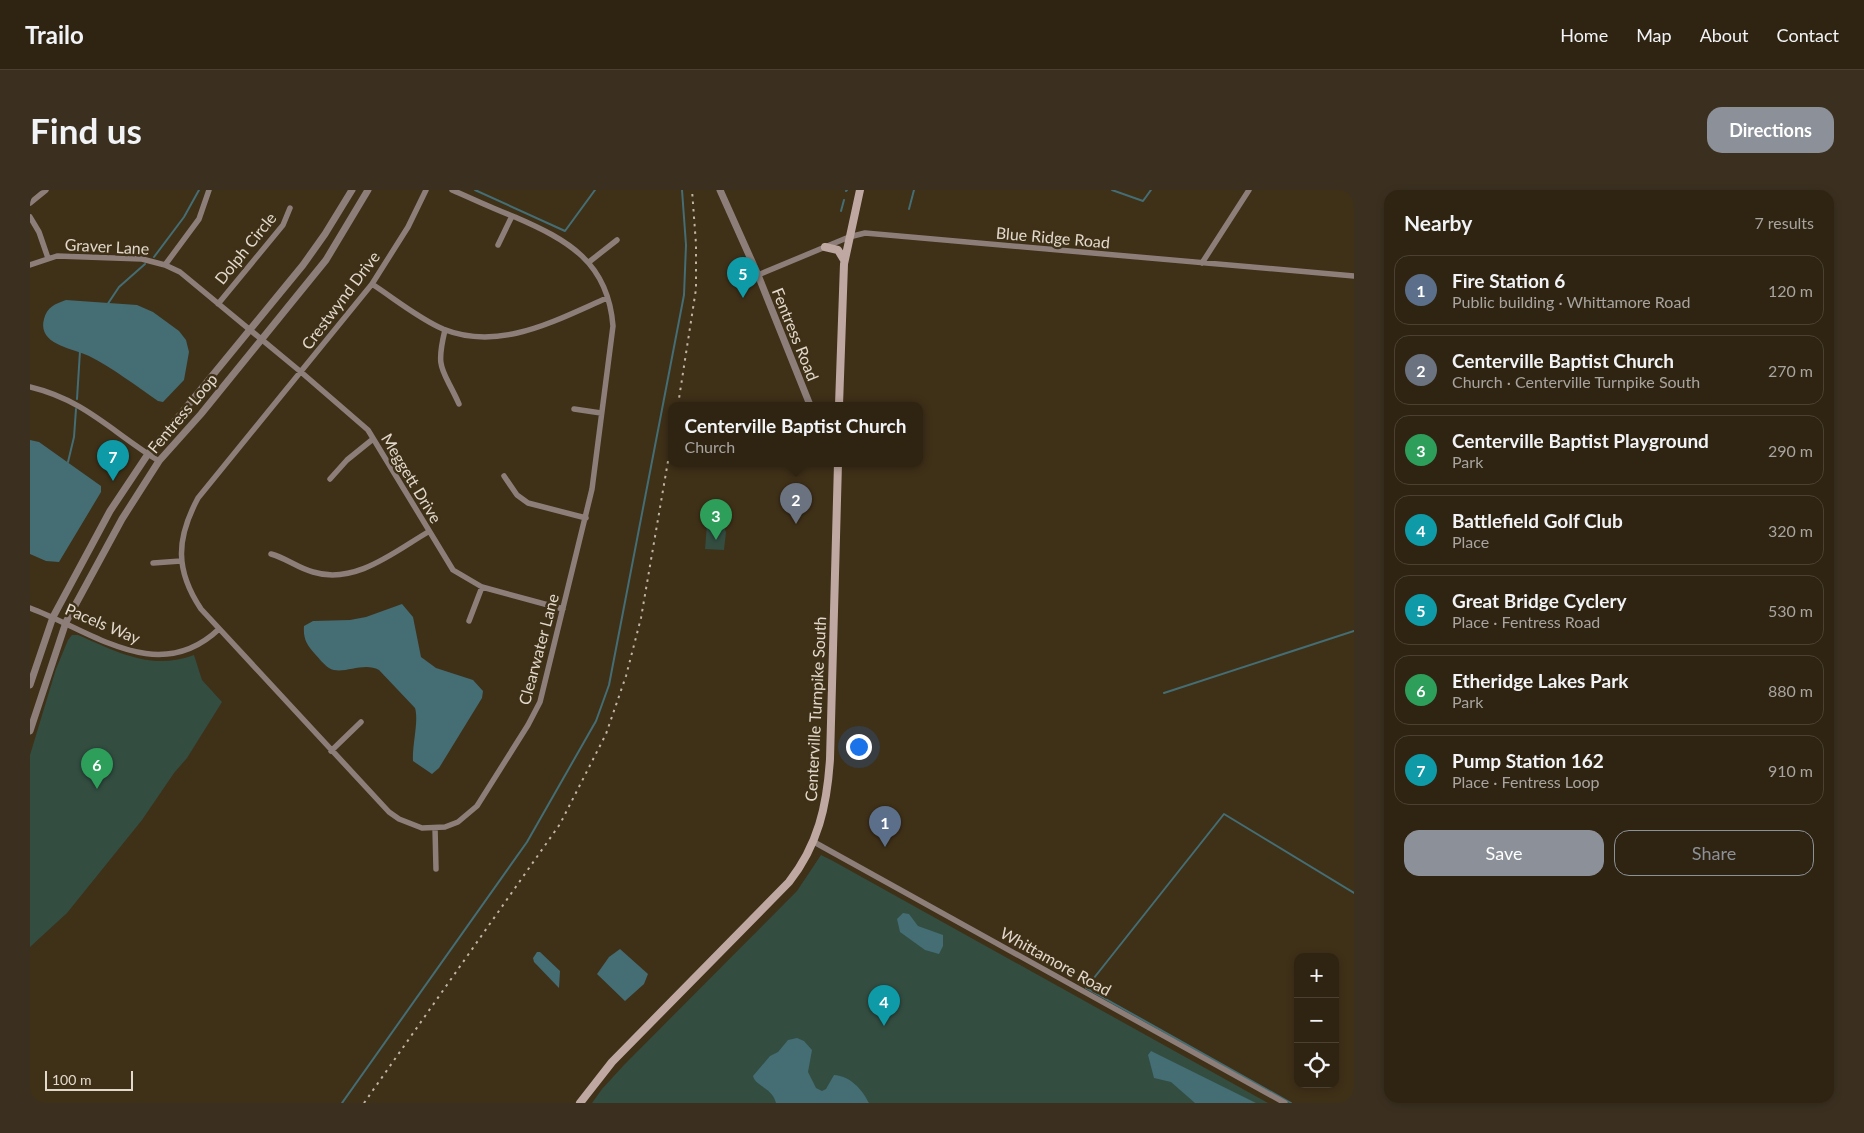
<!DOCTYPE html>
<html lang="en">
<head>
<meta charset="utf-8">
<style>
	body { margin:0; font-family:Lato,sans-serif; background:#3b3020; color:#f1f3f6 }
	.controls { position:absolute; right:15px; bottom:15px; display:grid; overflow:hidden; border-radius:10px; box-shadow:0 2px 8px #0003 }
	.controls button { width:45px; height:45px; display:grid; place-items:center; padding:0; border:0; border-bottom:1px solid #4a4132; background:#2f2412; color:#f1f3f6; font:25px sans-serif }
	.scale { position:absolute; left:15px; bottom:12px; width:88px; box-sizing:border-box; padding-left:5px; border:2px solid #e2d9cb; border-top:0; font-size:14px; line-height:18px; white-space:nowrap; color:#e2d9cb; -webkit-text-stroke:4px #3f3018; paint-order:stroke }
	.you { position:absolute; left:828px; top:556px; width:18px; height:18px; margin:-12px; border:4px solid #fff; border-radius:50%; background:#1a73e8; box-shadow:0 0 0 8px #1a73e833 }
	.badge { display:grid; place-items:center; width:32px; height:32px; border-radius:50%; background:#8c9099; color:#fff; font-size:16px; font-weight:700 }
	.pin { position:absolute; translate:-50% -41px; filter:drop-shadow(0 1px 2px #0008) }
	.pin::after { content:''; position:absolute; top:26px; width:18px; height:15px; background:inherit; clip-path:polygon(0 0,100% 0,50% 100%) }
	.popup { position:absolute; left:638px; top:212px; width:255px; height:65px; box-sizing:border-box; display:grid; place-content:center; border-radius:10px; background:#2f2412; filter:drop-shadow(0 1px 4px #0005); font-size:16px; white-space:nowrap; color:#a7a49f }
	.popup b { font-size:19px; color:#f1f3f6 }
	.popup::after { content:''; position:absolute; left:50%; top:100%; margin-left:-10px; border:10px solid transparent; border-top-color:#2f2412 }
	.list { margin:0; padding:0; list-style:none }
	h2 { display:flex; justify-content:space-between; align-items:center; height:65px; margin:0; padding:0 20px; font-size:21px }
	h2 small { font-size:16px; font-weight:400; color:#a7a49f }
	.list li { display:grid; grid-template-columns:32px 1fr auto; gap:15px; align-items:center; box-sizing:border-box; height:70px; margin:0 10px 10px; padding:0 10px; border:1px solid #4a4132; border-radius:15px }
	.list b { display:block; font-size:19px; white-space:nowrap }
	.list p { margin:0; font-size:16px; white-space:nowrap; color:#a7a49f }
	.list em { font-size:16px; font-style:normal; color:#a7a49f }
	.actions { display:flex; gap:10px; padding:15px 20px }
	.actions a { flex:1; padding:11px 0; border:1px solid #8c9099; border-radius:15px; text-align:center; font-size:18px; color:#8c9099 }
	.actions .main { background:#8c9099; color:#fff }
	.icon { flex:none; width:28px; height:28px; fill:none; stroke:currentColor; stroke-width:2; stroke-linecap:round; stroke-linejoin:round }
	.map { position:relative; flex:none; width:1324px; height:913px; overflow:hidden; border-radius:15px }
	header { display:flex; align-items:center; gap:30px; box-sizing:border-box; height:70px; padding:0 25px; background:#2f2412; border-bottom:1px solid #4a4132 }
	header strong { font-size:24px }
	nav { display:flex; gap:28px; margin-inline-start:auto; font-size:18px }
	.intro { display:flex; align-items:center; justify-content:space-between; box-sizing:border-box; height:120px; padding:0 30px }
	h1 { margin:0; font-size:35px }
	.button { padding:12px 22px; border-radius:15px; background:#8c9099; color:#fff; font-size:18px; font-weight:700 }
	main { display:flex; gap:30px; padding:0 30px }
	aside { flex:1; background:#2f2412; border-radius:15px; box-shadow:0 2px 8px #0003 }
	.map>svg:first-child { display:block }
	.green { fill:#334d41 }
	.water { fill:#446d74 }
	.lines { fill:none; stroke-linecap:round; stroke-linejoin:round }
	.stream { stroke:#446d74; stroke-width:2 }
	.minor { stroke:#8d7e7a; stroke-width:5.5 }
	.tertiary { stroke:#8d7e7a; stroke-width:7 }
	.secondary { stroke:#c0a8a2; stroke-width:8 }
	.rail { stroke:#bfb5a4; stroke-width:2; stroke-dasharray:2.5 5; stroke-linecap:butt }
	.labels { text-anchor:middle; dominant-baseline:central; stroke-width:5; stroke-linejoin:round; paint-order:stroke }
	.street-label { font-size:16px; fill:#e2d9cb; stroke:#3f3018 }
</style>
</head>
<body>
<header>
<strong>Trailo</strong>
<nav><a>Home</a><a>Map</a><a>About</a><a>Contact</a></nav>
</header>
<div class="intro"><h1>Find us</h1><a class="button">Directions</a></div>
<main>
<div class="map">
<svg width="1324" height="913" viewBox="0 0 1324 913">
	<rect width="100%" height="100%" fill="#3f3018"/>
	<path class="green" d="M677,334L693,335L696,342L694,360L675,359Z
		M42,445H48C87,462 122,481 164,465L172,490L192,512L157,568L144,583L112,630L37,723L0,757V565L26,479L38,450Z
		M791,665L803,671L1238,913H562L572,899L594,875L767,701Z"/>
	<path class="water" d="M36,110L107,115L123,122L149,141L156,150L159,162L154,190L133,212L128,211C106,196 83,178 59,166C43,158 7,155 14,129C17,117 25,114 36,110Z
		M0,250L9,252L71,296V302L29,372L16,371L0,364Z
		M372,414L383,427L391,467L406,478L443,490L453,501L452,508L409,578L402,584L383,571C382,555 389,531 385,518L349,480C333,471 312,486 299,478C294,475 289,468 285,464C277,455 273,449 274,436L283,431L320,430L336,427Z
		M873,723L879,724L888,736L913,745V756L909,764L895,760L870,742L867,729Z
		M590,759L618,784L614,794L595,811L567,784L579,767Z
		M507,762H510L530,781L529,798L504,772L503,768Z
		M767,848L774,851L782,860L778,882L786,898L792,901L796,899L804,885C820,886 832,899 839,913H746C742,897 726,897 723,886L740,866L748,862L758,850Z
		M1121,861L1226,913H1165L1141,892L1124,888L1118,865Z"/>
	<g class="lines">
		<path class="stream" d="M445,0L535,41L565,0
			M1082,0L1113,11L1121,0
			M816,1L817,0
			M879,19L884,0
			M811,21L814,10
			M124,67L154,27L169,0
			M77,115L89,97L115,74
			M47,209L50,161
			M38,272L44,247L46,219
			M1134,503L1324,441
			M312,913L497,652L566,531L579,495L654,105L656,55L652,0
			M1261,913L1056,798L1194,624L1324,703"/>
		<path class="minor" d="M396,0L378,37L342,94L168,308C146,349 145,380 171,419L359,622L369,629L392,638L415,637L428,632L447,616L498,535L510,512L562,299L583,136C578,72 538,50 485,27C464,19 443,9 422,0
			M0,13L16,0
			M0,27L9,42L18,68
			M468,55L482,26
			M559,72L587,50
			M1172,73L1219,0
			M0,75L27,66L112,69L135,75L150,82L271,182L338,240L423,380L452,397L533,419
			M135,75L169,29L179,0
			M728,85L819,47L835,43L1324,86
			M342,94C365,109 388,128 413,139C470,162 526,130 577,108
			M188,114L253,35L260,18
			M415,140C405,181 413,178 429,214
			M0,197C55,210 83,243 129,271
			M544,219L571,223
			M474,286L487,305L498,313L556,328
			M300,289L317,270L343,249
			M241,364C256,368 268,378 283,382C325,395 364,362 398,342
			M123,373L151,371
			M0,418C62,441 128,497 189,439
			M439,431L452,397
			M301,561L331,532
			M405,638L406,679
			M784,652L1255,913"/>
		<path class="tertiary" d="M690,0L728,85L780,215
			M0,495L23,427L80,321L118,264L273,75L295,44L322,0
			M0,541L36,432L92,329L129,271L171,224L296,70L338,0"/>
		<path class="secondary" d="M795,57L808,60L814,70
			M809,215L814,74L830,0
			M550,913L582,872L759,692C788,655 797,616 800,569L808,273"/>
		<path class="rail" d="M648,215L666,99V54L662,0
			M334,913L530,634L576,544L596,486L611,428L642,248"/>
	</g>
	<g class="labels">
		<g class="street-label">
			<text transform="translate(1023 47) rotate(5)">Blue Ridge Road</text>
			<text transform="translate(77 56) rotate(3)">Graver Lane</text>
			<text transform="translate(215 58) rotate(-51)">Dolph Circle</text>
			<text transform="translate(310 110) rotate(-53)">Crestwynd Drive</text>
			<text transform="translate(766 144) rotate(68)">Fentress Road</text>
			<text transform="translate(152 223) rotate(-50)">Fentress Loop</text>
			<text transform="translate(382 288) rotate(59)">Meggett Drive</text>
			<text transform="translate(73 433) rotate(23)">Pacels Way</text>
			<text transform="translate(508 459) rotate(-75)">Clearwater Lane</text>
			<text transform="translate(785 519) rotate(-87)">Centerville Turnpike South</text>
			<text transform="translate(1026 771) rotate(29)">Whittamore Road</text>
		</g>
	</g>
</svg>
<div class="controls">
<button>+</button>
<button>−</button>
<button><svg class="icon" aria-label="locate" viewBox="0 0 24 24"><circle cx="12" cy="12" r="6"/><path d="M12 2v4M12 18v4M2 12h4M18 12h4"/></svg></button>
</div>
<div class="scale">100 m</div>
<div class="you"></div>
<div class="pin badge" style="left:855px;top:657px;background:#5c6f8a">1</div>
<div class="pin badge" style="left:766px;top:334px;background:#6b7280">2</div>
<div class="popup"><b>Centerville Baptist Church</b>Church</div>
<div class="pin badge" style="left:686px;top:350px;background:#2e9e5b">3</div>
<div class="pin badge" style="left:854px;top:836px;background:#0f9aa8">4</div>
<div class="pin badge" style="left:713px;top:108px;background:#0f9aa8">5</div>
<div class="pin badge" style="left:67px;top:599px;background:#2e9e5b">6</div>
<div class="pin badge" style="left:83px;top:291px;background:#0f9aa8">7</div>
</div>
<aside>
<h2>Nearby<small>7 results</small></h2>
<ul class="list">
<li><span class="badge" style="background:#5c6f8a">1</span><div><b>Fire Station 6</b><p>Public building · Whittamore Road</p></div><em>120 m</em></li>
<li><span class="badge" style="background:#6b7280">2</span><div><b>Centerville Baptist Church</b><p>Church · Centerville Turnpike South</p></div><em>270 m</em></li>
<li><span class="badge" style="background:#2e9e5b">3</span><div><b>Centerville Baptist Playground</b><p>Park</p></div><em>290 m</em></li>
<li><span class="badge" style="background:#0f9aa8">4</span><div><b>Battlefield Golf Club</b><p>Place</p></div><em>320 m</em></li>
<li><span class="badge" style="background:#0f9aa8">5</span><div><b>Great Bridge Cyclery</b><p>Place · Fentress Road</p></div><em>530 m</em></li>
<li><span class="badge" style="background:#2e9e5b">6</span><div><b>Etheridge Lakes Park</b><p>Park</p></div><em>880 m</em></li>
<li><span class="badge" style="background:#0f9aa8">7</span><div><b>Pump Station 162</b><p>Place · Fentress Loop</p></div><em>910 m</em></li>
</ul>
<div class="actions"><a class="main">Save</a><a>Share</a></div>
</aside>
</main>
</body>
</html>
